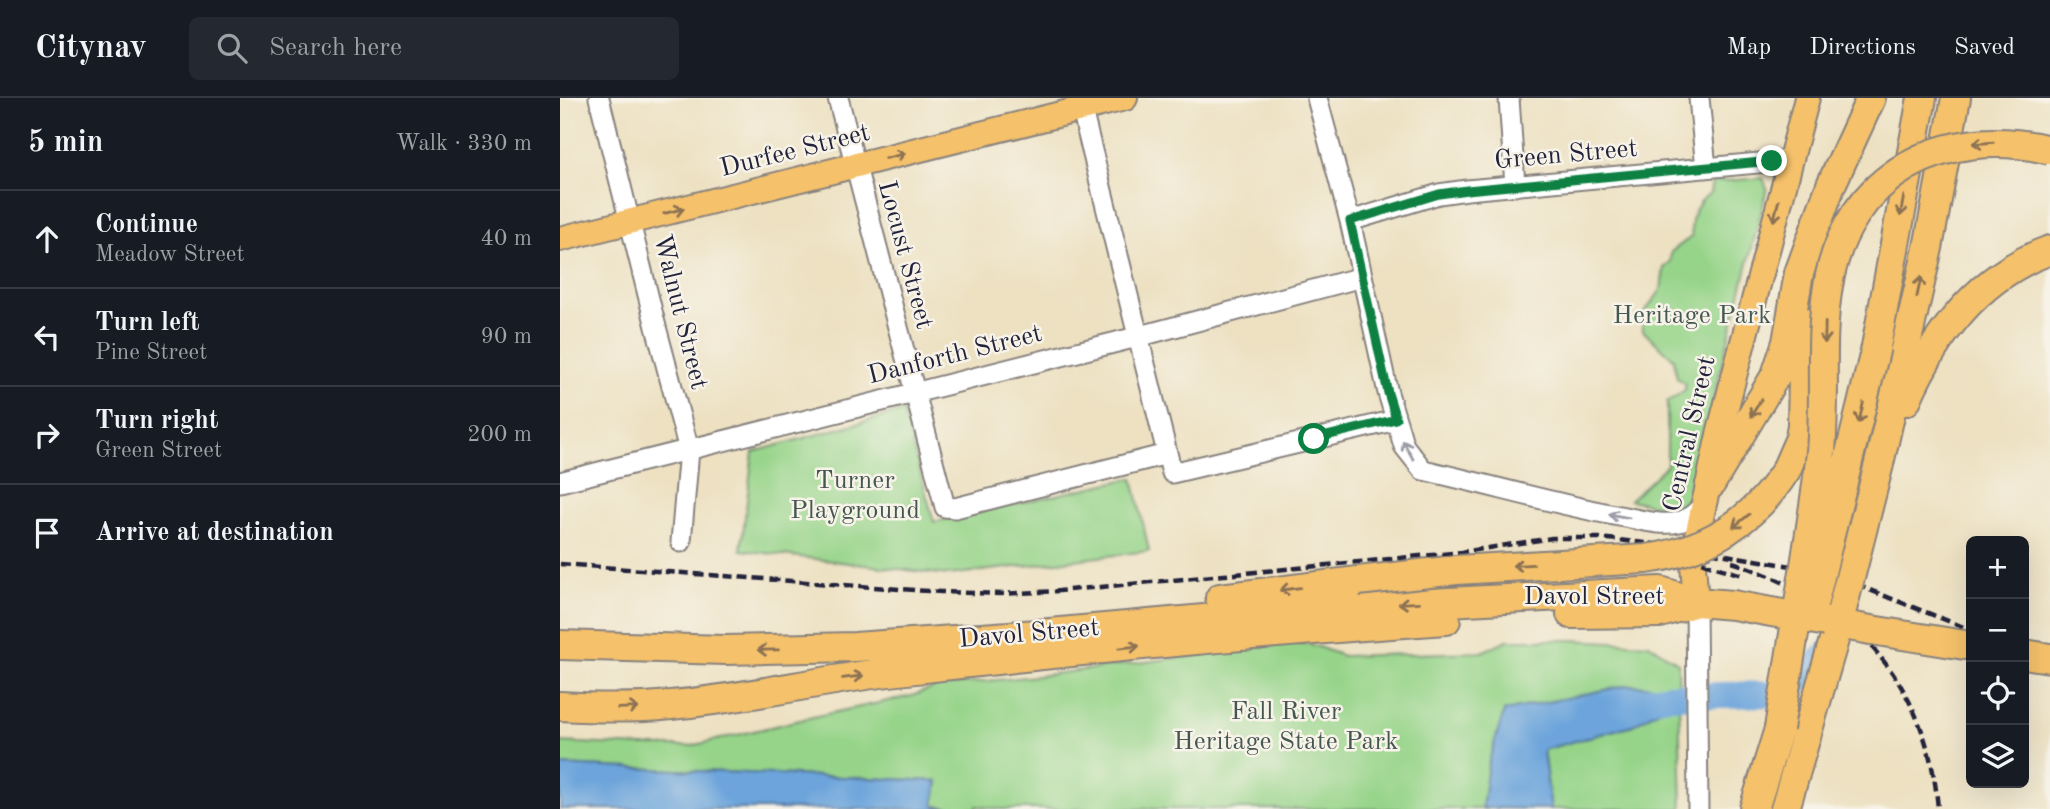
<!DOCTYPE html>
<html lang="en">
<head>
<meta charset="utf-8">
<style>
	body { margin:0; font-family:"Old Standard TT",serif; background:#242831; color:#f1f3f6 }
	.controls { position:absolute; right:21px; bottom:21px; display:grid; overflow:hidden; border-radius:10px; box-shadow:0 7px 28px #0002 }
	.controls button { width:63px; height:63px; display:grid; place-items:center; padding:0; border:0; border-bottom:2px solid #363941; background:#171b24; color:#f1f3f6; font:35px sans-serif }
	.stop { position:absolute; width:21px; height:21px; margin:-16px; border:5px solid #0b8043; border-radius:50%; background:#fff }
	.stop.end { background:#0b8043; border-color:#fff; box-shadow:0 2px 7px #0008 }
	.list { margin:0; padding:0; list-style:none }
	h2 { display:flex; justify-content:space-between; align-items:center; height:91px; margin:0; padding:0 28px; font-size:30px }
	h2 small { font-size:23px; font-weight:400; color:#9ea1a6 }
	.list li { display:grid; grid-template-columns:46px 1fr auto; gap:21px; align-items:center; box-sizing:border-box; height:98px; padding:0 28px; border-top:2px solid #363941 }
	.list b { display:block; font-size:26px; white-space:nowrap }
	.list p { margin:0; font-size:23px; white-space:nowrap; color:#9ea1a6 }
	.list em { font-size:23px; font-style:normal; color:#9ea1a6 }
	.icon { flex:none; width:38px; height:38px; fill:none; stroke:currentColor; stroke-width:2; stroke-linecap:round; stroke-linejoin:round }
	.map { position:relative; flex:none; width:1490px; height:711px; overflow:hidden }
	header { display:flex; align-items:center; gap:42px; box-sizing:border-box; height:98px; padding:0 35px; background:#171b24; border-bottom:2px solid #363941 }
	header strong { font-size:33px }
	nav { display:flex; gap:38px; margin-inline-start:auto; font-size:24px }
	.search { width:490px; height:63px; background:#242831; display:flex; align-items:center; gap:18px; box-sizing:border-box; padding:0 24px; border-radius:10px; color:#9ea1a6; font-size:26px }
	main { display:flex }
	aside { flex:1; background:#171b24 }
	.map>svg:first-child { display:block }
	.green { fill:#96d489; stroke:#5c7b62; stroke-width:2 }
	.water { fill:#6ca4db; stroke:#47638b; stroke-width:2 }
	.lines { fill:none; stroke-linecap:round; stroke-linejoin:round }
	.river { stroke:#6ca4db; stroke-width:26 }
	.minor-casing { stroke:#88827e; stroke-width:23 }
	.major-casing { stroke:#88827e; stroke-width:28 }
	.highway-casing { stroke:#88827e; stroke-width:32 }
	.minor { stroke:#fff; stroke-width:19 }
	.major { stroke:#f5c16b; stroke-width:24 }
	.highway { stroke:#f5c16b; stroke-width:28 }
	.rail { stroke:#22223b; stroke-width:4.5; stroke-dasharray:10 5; stroke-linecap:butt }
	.highway-bridge-casing { stroke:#88827e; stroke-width:32; stroke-linecap:butt }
	.highway-bridge { stroke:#f5c16b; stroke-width:28 }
	.oneway { stroke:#8c7253 }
	.oneway2 { stroke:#9c9ca7 }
	.route { stroke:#0b8043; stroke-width:9 }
	.labels { text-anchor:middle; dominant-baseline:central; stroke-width:5; stroke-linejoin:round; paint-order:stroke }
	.street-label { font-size:26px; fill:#22223b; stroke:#f7f3e8 }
	.park-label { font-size:26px; fill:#455752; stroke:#f7f3e8 }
</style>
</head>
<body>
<header>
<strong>Citynav</strong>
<div class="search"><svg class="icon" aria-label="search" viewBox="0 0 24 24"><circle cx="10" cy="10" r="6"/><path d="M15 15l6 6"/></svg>Search here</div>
<nav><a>Map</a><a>Directions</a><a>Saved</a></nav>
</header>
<main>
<aside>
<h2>5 min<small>Walk · 330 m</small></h2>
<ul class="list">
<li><svg class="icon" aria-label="ahead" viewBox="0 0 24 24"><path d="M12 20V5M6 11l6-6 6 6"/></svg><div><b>Continue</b><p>Meadow Street</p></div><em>40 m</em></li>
<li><svg class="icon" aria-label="left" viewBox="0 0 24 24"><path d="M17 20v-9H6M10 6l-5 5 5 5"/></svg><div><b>Turn left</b><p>Pine Street</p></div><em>90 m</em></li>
<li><svg class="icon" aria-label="right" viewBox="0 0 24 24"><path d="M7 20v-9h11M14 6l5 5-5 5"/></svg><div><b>Turn right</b><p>Green Street</p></div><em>200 m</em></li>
<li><svg class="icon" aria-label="arrive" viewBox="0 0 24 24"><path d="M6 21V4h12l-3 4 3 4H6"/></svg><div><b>Arrive at destination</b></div></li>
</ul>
</aside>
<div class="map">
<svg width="1490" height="711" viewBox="0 0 1490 711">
	<rect width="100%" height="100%" fill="#f7f3e8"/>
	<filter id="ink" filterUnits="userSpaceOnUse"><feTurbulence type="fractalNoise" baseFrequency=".0143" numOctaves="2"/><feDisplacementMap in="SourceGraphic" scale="14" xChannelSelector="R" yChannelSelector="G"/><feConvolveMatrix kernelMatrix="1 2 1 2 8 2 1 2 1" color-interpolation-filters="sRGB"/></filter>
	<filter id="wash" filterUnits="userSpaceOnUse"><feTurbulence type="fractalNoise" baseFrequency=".00686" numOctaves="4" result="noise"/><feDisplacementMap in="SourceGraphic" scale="28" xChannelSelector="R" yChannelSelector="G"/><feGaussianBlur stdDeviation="1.57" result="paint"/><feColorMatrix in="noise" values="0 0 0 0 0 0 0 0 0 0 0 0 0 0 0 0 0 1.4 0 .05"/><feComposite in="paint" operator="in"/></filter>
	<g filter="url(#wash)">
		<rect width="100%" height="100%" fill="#ede1c2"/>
		<path class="green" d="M1203,80L1207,91L1125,410L1112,411L1070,402L1107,367V304L1125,292V285L1117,280L1114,261L1083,233L1082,218L1101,192L1104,170L1110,164L1111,154L1132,138C1129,121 1136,105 1150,95L1152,84Z
			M343,313L374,424L573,380L589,453L388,477L181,452L193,354Z
			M947,542H1011L1089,546L1118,565L1122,711H991L983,652L1073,627L1109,606L944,613L922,710L927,711H437L417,708L416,711L374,708L378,683L0,667V644L80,648H131L257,618L352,598L378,588L477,578L731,545L750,546L783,558L922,554Z"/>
		<path class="water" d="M1068,587L1117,590V606H1109L1073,627L983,652L991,711L922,710L928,666L944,613Z
			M0,667L378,683L374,708L394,711H0Z"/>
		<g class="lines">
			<path class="river" d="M1083,602L1109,598L1215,596L1237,585L1274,548"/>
		</g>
	</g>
	<g filter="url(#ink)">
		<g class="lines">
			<g class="minor-casing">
				<path id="minor" d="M39,0L96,229L129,352L121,444
					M278,0L385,409L395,410L607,356
					M519,0L612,375L836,322
					M757,0L790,123L828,295L844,348L863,372C931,387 997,407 1065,419C1081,422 1102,428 1119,424C1130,421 1137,413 1145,405
					M949,0L955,88
					M1139,0L1146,70
					M790,123L879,96L907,92L1231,62
					M0,384L573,240L802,179
					M1136,504L1138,711"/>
			</g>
			<g class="major-casing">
				<path id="major" d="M0,141L565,0
					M1136,443L1160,332L1247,0
					M1133,467L1136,504"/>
			</g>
			<g class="highway-casing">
				<path id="highway" d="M1316,249L1362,0
					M1346,303C1375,236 1420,177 1490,152
					M1319,366L1368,150L1396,0
					M1226,372L1240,340L1242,327L1244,224
					M1150,387L1216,277L1227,244L1239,175L1271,87L1311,0
					M660,500L798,483
					M1011,516L1100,515L1136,504
					M1311,532L1411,548
					M0,547L165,552L295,549L478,536L754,511L1100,493L1136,504L1173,507
					M0,608C37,610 74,611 111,607C182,601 251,584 321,575C509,553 698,535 886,522
					M1194,711L1219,631
					M1225,711L1276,535"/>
			</g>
			<use href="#minor" class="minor"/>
			<use href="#major" class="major"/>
			<use href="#highway" class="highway"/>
			<path class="rail" d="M1098,456L1137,463L1182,477
				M1172,464C1292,503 1368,583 1378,711
				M0,466L381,494L441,496L499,493L902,454L992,440H1039L1113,448L1243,470L1292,485L1411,532
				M1464,561L1490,573"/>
			<g class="highway-bridge-casing">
				<path id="highway-bridge" d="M798,483L896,472L1086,461C1146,453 1194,423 1226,372
					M1173,507L1311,532
					M1252,511L1316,249
					M1276,535L1319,366
					M1464,556L1490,560
					M1219,631C1232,542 1249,453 1260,363C1267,305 1258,246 1268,188C1286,77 1385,25 1490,52"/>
			</g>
			<use href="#highway-bridge" class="highway-bridge"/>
		</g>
		<defs><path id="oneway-shaft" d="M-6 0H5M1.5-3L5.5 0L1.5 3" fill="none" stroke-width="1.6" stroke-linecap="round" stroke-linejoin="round" transform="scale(1.75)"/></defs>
		<g class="oneway">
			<use href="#oneway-shaft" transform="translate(1423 45) rotate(176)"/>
			<use href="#oneway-shaft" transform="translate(335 58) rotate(-14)"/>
			<use href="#oneway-shaft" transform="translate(1342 108) rotate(100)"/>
			<use href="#oneway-shaft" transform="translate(114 113) rotate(-14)"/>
			<use href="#oneway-shaft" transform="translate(1216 113) rotate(104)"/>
			<use href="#oneway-shaft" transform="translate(1359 189) rotate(-78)"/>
			<use href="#oneway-shaft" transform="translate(1265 235) rotate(91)"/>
			<use href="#oneway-shaft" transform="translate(1196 310) rotate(122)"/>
			<use href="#oneway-shaft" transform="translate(1301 315) rotate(103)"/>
			<use href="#oneway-shaft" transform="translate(1181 423) rotate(141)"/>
			<use href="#oneway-shaft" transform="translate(963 467) rotate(177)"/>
			<use href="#oneway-shaft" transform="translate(730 491) rotate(173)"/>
			<use href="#oneway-shaft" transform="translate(849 505) rotate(177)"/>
			<use href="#oneway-shaft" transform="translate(569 549) rotate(-6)"/>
			<use href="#oneway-shaft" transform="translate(208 552) rotate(179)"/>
			<use href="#oneway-shaft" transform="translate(293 579) rotate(-8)"/>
			<use href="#oneway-shaft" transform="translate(68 610) rotate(-2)"/>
		</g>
		<g class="oneway2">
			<use href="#oneway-shaft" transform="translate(848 352) rotate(-119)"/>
			<use href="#oneway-shaft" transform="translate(1059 418) rotate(-170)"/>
		</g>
	</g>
	<g class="lines" filter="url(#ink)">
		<path class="route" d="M754,341L836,321L828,295L790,123L879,96L907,92L1212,63"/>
	</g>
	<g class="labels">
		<g class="street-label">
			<text transform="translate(235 53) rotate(-14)">Durfee Street</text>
			<text transform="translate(1006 57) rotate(-5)">Green Street</text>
			<text transform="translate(345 157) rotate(75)">Locust Street</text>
			<text transform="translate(120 214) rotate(76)">Walnut Street</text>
			<text transform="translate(395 257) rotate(-14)">Danforth Street</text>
			<text transform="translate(1130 336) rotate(-77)">Central Street</text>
			<text x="1034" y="499">Davol Street</text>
			<text transform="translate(469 536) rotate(-5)">Davol Street</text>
		</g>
		<g class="park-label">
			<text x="1132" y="218">Heritage Park</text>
			<text x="295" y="383">Turner<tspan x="295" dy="30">Playground</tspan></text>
			<text x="726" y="614">Fall River<tspan x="726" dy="30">Heritage State Park</tspan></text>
		</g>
	</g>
</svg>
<div class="controls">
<button>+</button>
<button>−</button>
<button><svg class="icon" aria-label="locate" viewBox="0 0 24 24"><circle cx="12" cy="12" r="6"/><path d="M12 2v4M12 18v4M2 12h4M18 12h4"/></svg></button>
<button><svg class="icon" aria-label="layers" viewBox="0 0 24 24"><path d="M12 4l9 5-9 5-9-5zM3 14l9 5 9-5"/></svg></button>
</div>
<div class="stop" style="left:754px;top:341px"></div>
<div class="stop end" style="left:1212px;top:63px"></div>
</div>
</main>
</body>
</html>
